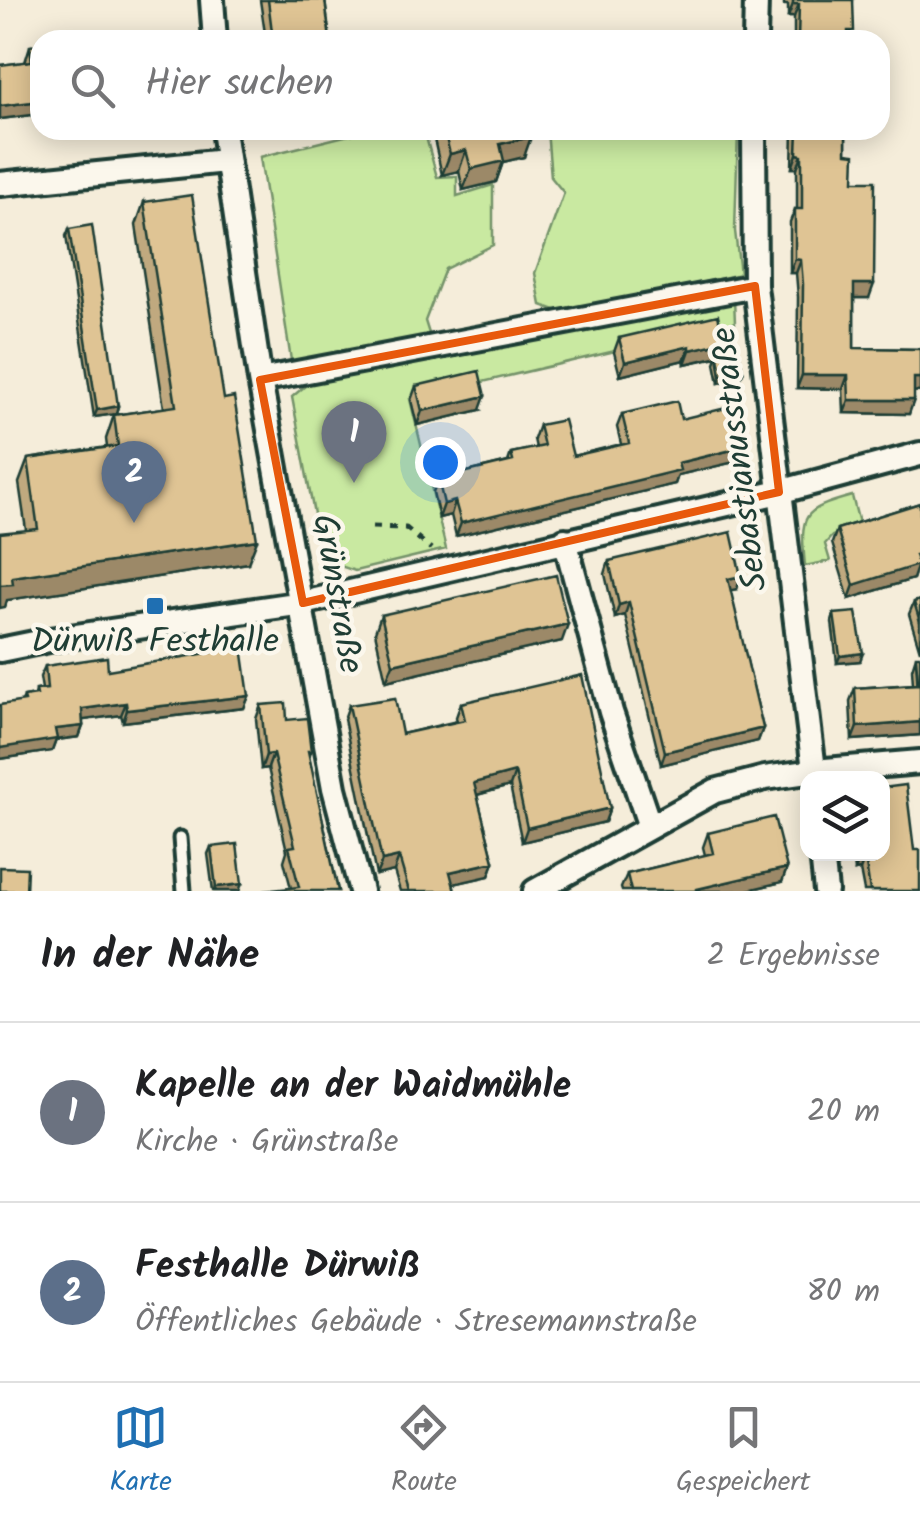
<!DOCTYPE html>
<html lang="de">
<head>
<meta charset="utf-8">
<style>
	body { margin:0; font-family:Kalam,sans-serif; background:#f6f6f6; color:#202124 }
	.controls { position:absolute; right:30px; bottom:30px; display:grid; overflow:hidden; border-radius:20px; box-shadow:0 5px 25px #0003 }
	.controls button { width:90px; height:90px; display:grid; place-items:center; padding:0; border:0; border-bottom:2px solid #e0e0e0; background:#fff; color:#202124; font:50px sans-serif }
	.you { position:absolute; left:440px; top:462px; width:35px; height:35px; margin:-25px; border:8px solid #fff; border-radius:50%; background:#1a73e8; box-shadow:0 0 0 15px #1a73e833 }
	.badge { display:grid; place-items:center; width:65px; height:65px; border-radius:50%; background:#1f6fb2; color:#fff; font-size:32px; font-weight:700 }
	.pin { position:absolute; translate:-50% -82px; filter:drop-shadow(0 2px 5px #0008) }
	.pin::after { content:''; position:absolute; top:52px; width:35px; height:30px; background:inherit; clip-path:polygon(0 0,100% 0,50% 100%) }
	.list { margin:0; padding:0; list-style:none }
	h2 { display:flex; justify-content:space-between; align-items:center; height:130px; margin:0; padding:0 40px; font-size:42px }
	h2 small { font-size:32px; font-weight:400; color:#757577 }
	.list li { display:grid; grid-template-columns:65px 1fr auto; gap:30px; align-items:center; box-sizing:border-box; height:180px; padding:0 40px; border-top:2px solid #e0e0e0 }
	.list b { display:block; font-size:38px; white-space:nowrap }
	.list p { margin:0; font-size:32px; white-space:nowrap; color:#757577 }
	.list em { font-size:32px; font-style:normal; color:#757577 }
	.icon { flex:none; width:55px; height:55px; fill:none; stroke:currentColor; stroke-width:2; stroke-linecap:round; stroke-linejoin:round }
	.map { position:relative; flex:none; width:920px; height:891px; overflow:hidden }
	.search { position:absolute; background:#fff; box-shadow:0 5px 25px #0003; left:30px; right:30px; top:30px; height:110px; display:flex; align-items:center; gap:25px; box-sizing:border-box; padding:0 35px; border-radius:30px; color:#757577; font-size:38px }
	.sheet { height:490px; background:#fff }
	nav { display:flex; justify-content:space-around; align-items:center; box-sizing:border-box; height:140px; border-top:2px solid #e0e0e0; background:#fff; font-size:28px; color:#757577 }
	nav a { display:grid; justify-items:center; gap:5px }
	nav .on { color:#1f6fb2 }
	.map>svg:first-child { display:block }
	.green { fill:#c9e9a1; stroke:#74936a; stroke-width:2.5 }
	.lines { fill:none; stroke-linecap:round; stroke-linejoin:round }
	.lane-casing { stroke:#1f3d34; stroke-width:19 }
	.street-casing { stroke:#1f3d34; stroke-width:30 }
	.path { stroke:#1f3d34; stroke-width:5; stroke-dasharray:8 8; stroke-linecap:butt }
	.lane { stroke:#fbf7ec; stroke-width:11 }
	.street { stroke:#fbf7ec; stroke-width:22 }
	.wall { fill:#c0a97f; stroke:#1f3d34; stroke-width:2.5 }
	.shaded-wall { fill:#9c8968; stroke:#1f3d34; stroke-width:2.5 }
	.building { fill:#dfc494; stroke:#1f3d34; stroke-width:2.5 }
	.marked { fill:none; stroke:#e8590c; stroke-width:8; stroke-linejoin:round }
	.poi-dot { fill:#1f6fb2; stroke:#fbf7ec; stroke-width:4 }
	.labels { text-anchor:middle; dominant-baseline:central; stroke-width:9; stroke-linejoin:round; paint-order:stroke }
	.street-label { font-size:35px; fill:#1f3d34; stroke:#fbf7ec }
	.poi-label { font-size:35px; fill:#1f3d34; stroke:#fbf7ec }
</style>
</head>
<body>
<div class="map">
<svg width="920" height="891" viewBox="0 0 920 891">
	<rect width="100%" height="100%" fill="#f5edda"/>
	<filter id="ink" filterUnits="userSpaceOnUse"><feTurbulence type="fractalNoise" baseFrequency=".01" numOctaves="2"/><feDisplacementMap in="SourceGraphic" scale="20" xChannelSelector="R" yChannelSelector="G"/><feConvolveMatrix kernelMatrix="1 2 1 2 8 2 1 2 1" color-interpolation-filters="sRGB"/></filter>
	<g filter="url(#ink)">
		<path class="green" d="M369,130H424L437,177L457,176V196L493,185V245L445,269L425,321L431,340L292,367L260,157Z
			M547,130H738L735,231L740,274L566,314L541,305L535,273L564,193L551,177Z
			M734,298L735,323L410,399L446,549L355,571L340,566L328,557L314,514L292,397L311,381Z
			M852,496L860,527L832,536L825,544L830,561L805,566C800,514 801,510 852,496Z"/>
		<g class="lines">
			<g class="lane-casing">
				<path id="lane" d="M180,838L184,891"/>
			</g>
			<g class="street-casing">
				<path id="street" d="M212,0L215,40
					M755,40L756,0
					M223,130L260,380L334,788L361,891
					M754,130L755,286L815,778
					M0,184L225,161
					M260,380L755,286
					M565,540L611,712L650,827
					M0,650L49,640L303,603L779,492L920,454
					M822,854L826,891
					M535,891L715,791L765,778L814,771L920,762"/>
			</g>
			<path class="path" d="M372,527L406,528L431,549"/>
			<use href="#lane" class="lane"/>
			<use href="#street" class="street"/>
		</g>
		<path class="wall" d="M260,0H325L330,40H266Z
			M784,0H853L850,40H794V17H788V5H784Z
			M30,46L40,114L0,119V65L25,62Z
			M432,130H529L524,157L503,162L496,182L463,190L459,171L442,175Z
			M793,130H846V153L854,181L869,298H854V348L920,349V392L914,391L909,414L844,413L843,389L797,388L798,297L796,273H790V222L795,209H797V168H792Z
			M144,202L248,563L7,600L5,607L26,530L19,483L28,459L107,447L106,439L114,415L164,408L136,225Z
			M69,229L118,406L116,414L94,417L66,236Z
			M619,338L724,342L719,356L743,372L740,379L719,383L715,363L717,357L685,364L684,360L620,376L614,352Z
			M416,386L480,410L417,425L411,400Z
			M622,414L681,419L739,461L678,475L675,484L456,536L451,515L439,518L433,492L438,479L508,462L511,453L536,448L534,439L539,425L573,456L621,444L617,427Z
			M920,503V566L917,567L913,579L849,599L832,543L837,529Z
			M609,561L741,576L737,589L730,590L763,728L758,741L661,765L625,615L615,618L605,574Z
			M920,600V651L909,614L914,602Z
			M834,614L860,661L837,663L832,622Z
			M381,615L562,641L386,681L375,632Z
			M916,656L920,735L852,740L850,701L855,688L913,684L912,669Z
			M45,666L108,670L249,696L244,708L123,722L121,715L83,720V726L79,737L56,740L52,751L0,759V705L22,702L24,697L35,695L36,690L42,689L40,677Z
			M461,703L610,808L605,822L522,842L510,786L477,795L494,862L489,876L453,884L455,891H400L394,871L376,875L344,719L349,705L402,734L457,721L456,717Z
			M261,705L287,720L311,751L309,757L338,891L291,888L284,861L287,851L268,768L261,769L256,719Z
			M708,833L787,868L782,882L744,891H622L621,888L627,874L705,855L703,847Z
			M211,847L239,891H213L208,854Z
			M914,850L920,891H864L860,870L855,871L853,854H882Z"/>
		<path class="shaded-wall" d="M793,4H799L794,17H788Z
			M40,101V114L0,119V106Z
			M531,137L524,157L503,162L496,182L463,190L471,169L500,144Z
			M466,150L459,171L442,175L450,154Z
			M797,154L802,155L797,168H792Z
			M795,259L801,260L796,273H790Z
			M854,284H874L869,298H849Z
			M724,342L719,356L685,364L690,350Z
			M690,346L684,360L620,376L625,362Z
			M743,372L740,379L719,383L721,376Z
			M802,375H848L843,389L797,388Z
			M914,378H920V392L909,391Z
			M485,396L480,410L417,425L422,411Z
			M849,400H914L909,414L844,413Z
			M118,406L116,414L94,417L97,410Z
			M744,447L739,461L678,475L675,484L456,536L461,523L678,463Z
			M455,501L451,515L439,518L444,504Z
			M257,540L248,563L7,600L5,607L0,608V585L12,577Z
			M920,554V566L917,567L913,579L849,599L854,585Z
			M741,576L737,589L723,592L728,579Z
			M629,602L625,615L615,618L619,605Z
			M568,624L562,641L386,681L393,664Z
			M863,653L860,661L837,663L840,656Z
			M249,696L244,708L123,722L127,710Z
			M126,703L121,715L77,721L82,709Z
			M920,722V735L852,740L857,727Z
			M83,726L79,737L56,740L52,751L0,759V748L55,729Z
			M763,728L758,741L661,765L665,752Z
			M273,754L268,768L261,769L266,755Z
			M515,772L510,786L469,797L474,783Z
			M610,808L605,822L522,842L527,828Z
			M399,857L394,871L376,875L382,861Z
			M865,857L860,870L855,871L860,858Z
			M494,862L489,876L445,886L450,872Z
			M787,868L782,882L744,891H696L697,889Z
			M242,884L239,891H215L216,887Z"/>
		<path class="building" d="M268,0H325L330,40H273Z
			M793,0H853L854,31H848V40H798L799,4H793Z
			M120,34L121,40H74Z
			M167,36L168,40H136Z
			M40,44V101L0,106V65L32,61L30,46Z
			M444,130H529L531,137L500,144L504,161L471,169L466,150L450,154Z
			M798,130H846V153L855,154L854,181H875L874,284H854V348L920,349V378H914V400H849L848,375H802L803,284L801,260L795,259V209H802V155L797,154Z
			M192,195L224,399L234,397L257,540L12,577L13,584L0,585V533L38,529L28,459L118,446L114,415L176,406L144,202Z
			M92,225L118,406L97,410L69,229Z
			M718,315L724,342L690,350V346L625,362L619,338Z
			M739,352L743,372L721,376L718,356Z
			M479,371L485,396L422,411L416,386Z
			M677,401L681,419L734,406L744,447L678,463L680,470L461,523L455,501L444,504L438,479L513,461L511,453L544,446L539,425L564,420L573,456L629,443L622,414Z
			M920,503V554L915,555L918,565L854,585L837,529Z
			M731,532L741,576L728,579L763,728L665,752L629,602L619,605L609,561Z
			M556,575L568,624L393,664L381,615Z
			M920,600V622L914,602Z
			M856,612L863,653L840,656L834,614Z
			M242,647L249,696L127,710L126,703L82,709L83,726L55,729L57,739L0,748V705L25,701L24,697L37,695L36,690L47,689L45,666L107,657L108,670Z
			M916,656H920V722L857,727L855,688L918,684Z
			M582,675L610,808L527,828L515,772L474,783L494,862L450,872L455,891H409L399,857L382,861L349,705L395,698L402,734L465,720L461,703Z
			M286,703L287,720L307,718L311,751H308L338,891H263L299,887L289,847L295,846L273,754L266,755L261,705Z
			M906,785L914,850H920V891H870L865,857L860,858L859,854H882V788Z
			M774,817L787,868L697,889V891H631L627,874L713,853L708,833Z
			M237,844L242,884L216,887L211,847Z
			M0,867L27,868L26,891H0Z"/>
	</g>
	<path class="marked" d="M755,286L779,492L303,603L260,380Z"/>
	<rect class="poi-dot" x="145" y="596" width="20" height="20" rx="5"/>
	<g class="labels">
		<g class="street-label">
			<text transform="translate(741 459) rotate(-97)">Sebastianusstraße</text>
			<text transform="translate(336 594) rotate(80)">Grünstraße</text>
		</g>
		<g class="poi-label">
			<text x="155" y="643">Dürwiß Festhalle</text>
		</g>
	</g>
</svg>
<div class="controls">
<button><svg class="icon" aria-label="layers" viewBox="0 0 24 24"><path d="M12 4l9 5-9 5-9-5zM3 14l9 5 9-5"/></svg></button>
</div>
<div class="you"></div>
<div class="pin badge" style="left:354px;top:483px;background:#6b7280">1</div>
<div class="pin badge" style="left:134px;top:523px;background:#5c6f8a">2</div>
<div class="search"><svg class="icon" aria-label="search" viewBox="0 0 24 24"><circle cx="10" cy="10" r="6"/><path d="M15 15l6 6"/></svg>Hier suchen</div>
</div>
<section class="sheet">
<h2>In der Nähe<small>2 Ergebnisse</small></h2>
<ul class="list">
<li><span class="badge" style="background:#6b7280">1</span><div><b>Kapelle an der Waidmühle</b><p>Kirche · Grünstraße</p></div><em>20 m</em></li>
<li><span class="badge" style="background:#5c6f8a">2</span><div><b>Festhalle Dürwiß</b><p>Öffentliches Gebäude · Stresemannstraße</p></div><em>80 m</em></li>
</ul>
</section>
<nav>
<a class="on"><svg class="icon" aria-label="map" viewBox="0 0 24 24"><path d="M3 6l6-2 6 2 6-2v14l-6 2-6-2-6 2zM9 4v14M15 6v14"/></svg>Karte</a>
<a><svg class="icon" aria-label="directions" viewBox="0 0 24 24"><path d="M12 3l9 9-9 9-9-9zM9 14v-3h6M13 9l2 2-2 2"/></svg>Route</a>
<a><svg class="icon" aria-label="saved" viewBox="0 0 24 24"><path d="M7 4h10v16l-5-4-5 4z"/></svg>Gespeichert</a>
</nav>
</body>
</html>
